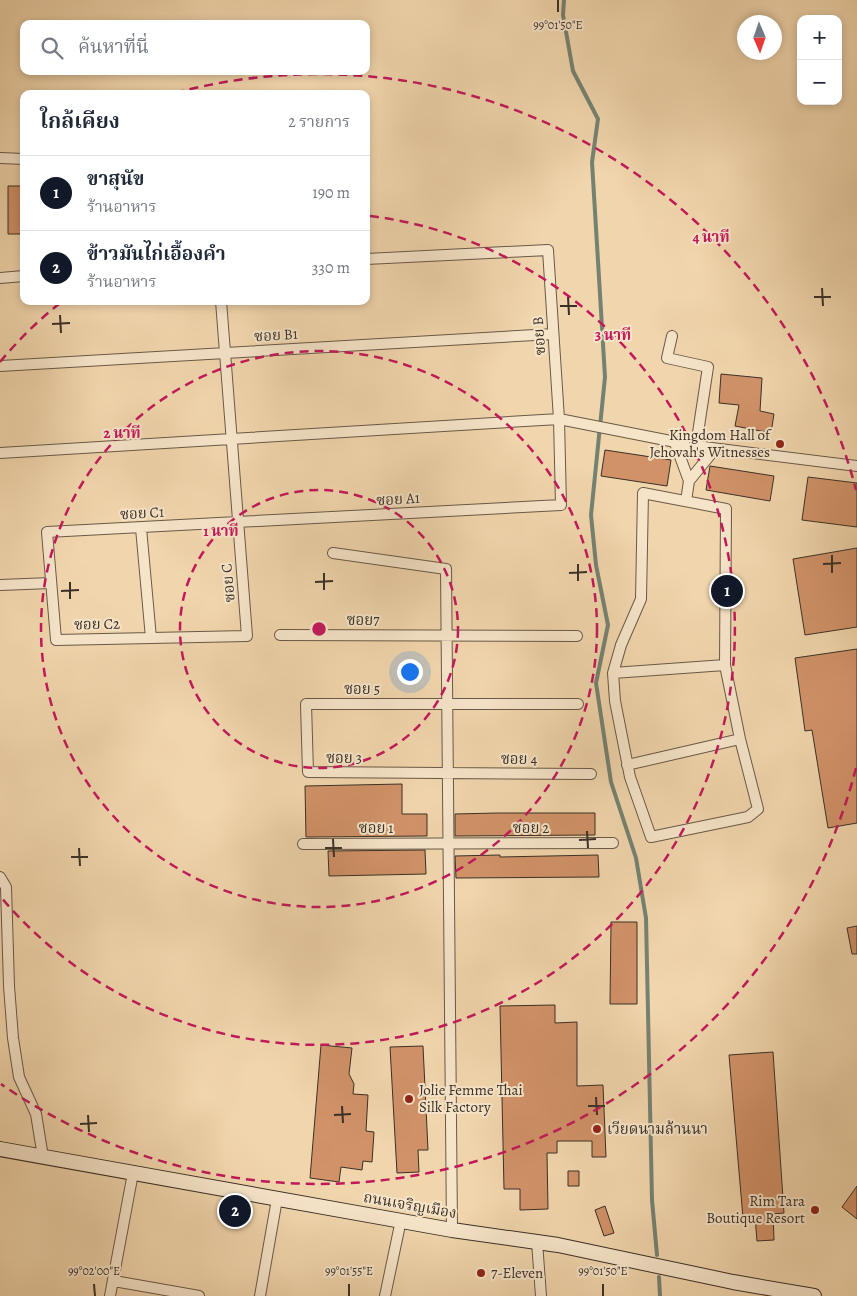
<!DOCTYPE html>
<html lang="th">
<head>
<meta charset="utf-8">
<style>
	body { margin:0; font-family:Alegreya,"Noto Serif Thai",serif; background:#f6f6f7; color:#1f2937 }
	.controls { position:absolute; right:15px; top:15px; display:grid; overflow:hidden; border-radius:10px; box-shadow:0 2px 8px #0003 }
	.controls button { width:45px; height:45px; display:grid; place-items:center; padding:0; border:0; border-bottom:1px solid #e0e1e3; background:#fff; color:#1f2937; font:25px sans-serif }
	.compass { position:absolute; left:737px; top:15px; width:45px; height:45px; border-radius:50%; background:#fff; box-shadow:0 2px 8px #0003; rotate:178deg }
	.you { position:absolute; left:409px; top:671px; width:18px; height:18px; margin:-12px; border:4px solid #fff; border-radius:50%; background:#1a73e8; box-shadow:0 0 0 8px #1a73e833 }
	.badge { display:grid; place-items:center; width:32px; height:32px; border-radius:50%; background:#111827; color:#fff; font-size:16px; font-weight:700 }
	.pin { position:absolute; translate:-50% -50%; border:2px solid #fff; box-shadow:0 1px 5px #0006 }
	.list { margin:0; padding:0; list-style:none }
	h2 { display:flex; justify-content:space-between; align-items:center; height:65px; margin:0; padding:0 20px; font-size:21px }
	h2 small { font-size:16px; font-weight:400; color:#747a83 }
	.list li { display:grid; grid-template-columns:32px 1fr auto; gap:15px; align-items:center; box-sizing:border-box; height:75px; padding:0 20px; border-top:1px solid #e0e1e3 }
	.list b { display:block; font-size:19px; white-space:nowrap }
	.list p { margin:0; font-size:16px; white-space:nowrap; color:#747a83 }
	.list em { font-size:16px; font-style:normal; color:#747a83 }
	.icon { flex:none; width:28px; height:28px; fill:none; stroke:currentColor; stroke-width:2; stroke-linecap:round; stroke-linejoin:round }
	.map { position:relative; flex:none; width:857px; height:1296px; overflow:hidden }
	.search { position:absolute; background:#fff; box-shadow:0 2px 8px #0003; left:20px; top:20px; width:350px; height:55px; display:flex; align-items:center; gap:12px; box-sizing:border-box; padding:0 18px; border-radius:10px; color:#747a83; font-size:19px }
	.panel { position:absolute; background:#fff; box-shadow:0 2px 8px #0003; left:20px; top:90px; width:350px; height:215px; border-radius:10px }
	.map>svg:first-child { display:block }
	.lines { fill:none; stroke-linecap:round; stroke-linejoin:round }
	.stream { stroke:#758272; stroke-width:4 }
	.building { fill:#d19268; stroke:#3a3027 }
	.minor-casing { stroke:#685948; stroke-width:12 }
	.secondary-casing { stroke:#3a3027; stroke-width:16 }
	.minor { stroke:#f6e4c9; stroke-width:10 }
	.secondary { stroke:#f6e4c9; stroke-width:14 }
	.ticks { fill:none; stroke:#3a3027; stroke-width:2 }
	.ring { fill:none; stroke:#c2185b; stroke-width:2.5; stroke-dasharray:9 6 }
	.poi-dot { fill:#8f2418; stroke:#f6e4c9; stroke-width:2 }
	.labels { text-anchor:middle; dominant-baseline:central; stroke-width:4; stroke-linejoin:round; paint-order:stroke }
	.street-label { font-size:15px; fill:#3a3027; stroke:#f6e4c9 }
	.poi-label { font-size:15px; fill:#3a3027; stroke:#f6e4c9; text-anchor:start }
	.ticks-label { font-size:12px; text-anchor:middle; fill:#3a3027; stroke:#f6e4c9; stroke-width:4; stroke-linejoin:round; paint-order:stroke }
	.centre { fill:#c2185b; stroke:#f6e4c9; stroke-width:2.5 }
	.ring-label { font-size:15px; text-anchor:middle; font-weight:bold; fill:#c2185b; stroke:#f6e4c9; stroke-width:4; stroke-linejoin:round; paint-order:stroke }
</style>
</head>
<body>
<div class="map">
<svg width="857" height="1296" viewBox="0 0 857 1296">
	<rect width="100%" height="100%" fill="#f1d5ac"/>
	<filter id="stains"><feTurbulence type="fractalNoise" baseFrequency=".004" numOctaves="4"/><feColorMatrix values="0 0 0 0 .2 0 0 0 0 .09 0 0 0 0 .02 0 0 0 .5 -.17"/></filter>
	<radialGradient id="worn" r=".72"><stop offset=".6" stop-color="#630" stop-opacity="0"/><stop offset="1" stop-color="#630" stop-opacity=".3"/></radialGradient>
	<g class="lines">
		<path class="stream" d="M564,0L563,15L573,71L598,119L592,162L605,377L591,515L596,565L608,625L596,683L611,782L636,858L646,918L652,1200L657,1255
			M659,1277L660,1296"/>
	</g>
	<path class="building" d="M8,186H24V234H8Z
		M721,374L762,378L760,411L774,414L771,433L735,426L739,405L719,403Z
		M605,450L671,460L667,486L601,476Z
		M710,466L774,476L770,501L706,490Z
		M808,477L857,483V527L802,520Z
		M857,548V627L805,635L793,559Z
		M857,649V823L828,828L812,730L805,731L795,658Z
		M402,784V814H427V836L306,837L305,786Z
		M497,813H595V835L455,836V814Z
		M425,850L426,874L329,876L328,851Z
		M500,855V857L598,855L599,877L456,878L455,856Z
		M611,922H637V1004H610Z
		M857,926V954H852L847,928Z
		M555,1005V1023L577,1022V1086L603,1085L606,1157H592V1141H557V1153H547L548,1209L520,1210V1189H504L500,1006Z
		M321,1045L352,1048L349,1074L354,1084L353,1094L368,1095L366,1131L374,1132L372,1162L363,1161L362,1170L341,1167L339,1182L310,1178Z
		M423,1046L428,1150H418L419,1172L397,1173L390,1047Z
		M773,1052L784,1213L773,1214L774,1240L757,1241L755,1217L743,1218L729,1055Z
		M568,1171H579V1186H568Z
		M857,1186V1219L842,1207Z
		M605,1206L614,1233L604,1236L595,1210Z"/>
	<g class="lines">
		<g class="minor-casing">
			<path id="minor" d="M0,158L24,159
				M0,278L24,276
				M221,301L247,636L56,640L47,532L561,505L559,419L548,250L366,259
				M672,336L667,358L708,367L696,446
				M0,366L553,334
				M675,443L689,481L686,501
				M0,453L559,419L696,446L857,466
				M689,481L715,449
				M643,493L726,509L725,665L740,739L758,809L748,817L651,837L630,777L615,701L613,673L621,645L641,599Z
				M141,528L151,638
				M333,553L446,569L452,1230
				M0,585L51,583
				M280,635L577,636
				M613,673L725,665
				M578,704H306L308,772L591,774
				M627,765L740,739
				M303,844L613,843
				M0,877L6,887L9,986L13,1038L19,1077L36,1114L43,1157
				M537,1242L541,1296
				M114,1281L199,1296
				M110,1296L133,1173
				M260,1296L277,1199
				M385,1296L401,1220"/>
		</g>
		<g class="secondary-casing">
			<path id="secondary" d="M0,1149L452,1230L558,1245L733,1282L814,1296"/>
		</g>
		<use href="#minor" class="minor"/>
		<use href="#secondary" class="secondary"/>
	</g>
	<path class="ticks" d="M558,0V12M822,288L823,306M568,297L569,315M814,297H831M560,306H577M60,315L61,333M52,324L70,323M832,555V573M578,564V581M823,564L841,563M324,573V590M569,573L587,572M70,582V599M315,582L333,581M61,591L79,590M587,831L588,848M333,839L334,857M579,840L596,839M79,848L80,866M325,848H342M71,857H88M596,1097L597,1115M342,1106L343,1123M588,1106H605M88,1115L89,1132M334,1115L351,1114M80,1124L97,1123M94,1284L95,1296M349,1284V1296M603,1284V1296"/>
	<g class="ring">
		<circle cx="319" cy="629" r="139"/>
		<circle cx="319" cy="629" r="278"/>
		<path d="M0 362A416 416 0 0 1 60 303M370 216A416 416 0 1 1 0 896"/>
		<path d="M856 768A555 555 0 0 1 1 1084M175 93A555 555 0 0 1 856 490"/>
	</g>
	<g class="poi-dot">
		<circle cx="780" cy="444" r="5"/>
		<circle cx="409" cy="1099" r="5"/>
		<circle cx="597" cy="1129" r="5"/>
		<circle cx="815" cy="1210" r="5"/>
		<circle cx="481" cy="1273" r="5"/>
	</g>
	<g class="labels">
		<g class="street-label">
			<text transform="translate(276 335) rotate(-3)">ซอย B1</text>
			<text transform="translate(539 336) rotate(-94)">ซอย B</text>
			<text transform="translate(398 499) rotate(-3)">ซอย A1</text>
			<text transform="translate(142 513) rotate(-3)">ซอย C1</text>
			<text transform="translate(228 583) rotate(-95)">ซอย C</text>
			<text x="363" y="620">ซอย7</text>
			<text transform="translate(97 624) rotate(-1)">ซอย C2</text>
			<text x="362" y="689">ซอย 5</text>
			<text x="344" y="758">ซอย 3</text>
			<text x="519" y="759">ซอย 4</text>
			<text x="376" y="828">ซอย 1</text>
			<text x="531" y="828">ซอย 2</text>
			<text transform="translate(410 1205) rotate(10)">ถนนเจริญเมือง</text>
		</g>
		<g class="poi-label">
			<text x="770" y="435" text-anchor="end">Kingdom Hall of<tspan x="770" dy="17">Jehovah's Witnesses</tspan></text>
			<text x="419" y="1090">Jolie Femme Thai<tspan x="419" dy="17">Silk Factory</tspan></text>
			<text x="607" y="1129">เวียดนามล้านนา</text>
			<text x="805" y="1201" text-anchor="end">Rim Tara<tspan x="805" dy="17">Boutique Resort</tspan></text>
			<text x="491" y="1273">7-Eleven</text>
		</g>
	</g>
	<g class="ticks-label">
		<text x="558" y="29">99°01'50"E</text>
		<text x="94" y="1275">99°02'00"E</text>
		<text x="349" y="1275">99°01'55"E</text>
		<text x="603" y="1275">99°01'50"E</text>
	</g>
	<circle cx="319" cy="629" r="8" class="centre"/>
	<g class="ring-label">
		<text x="711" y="242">4 นาที</text>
		<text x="613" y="340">3 นาที</text>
		<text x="122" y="438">2 นาที</text>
		<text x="221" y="536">1 นาที</text>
	</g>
	<rect width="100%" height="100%" filter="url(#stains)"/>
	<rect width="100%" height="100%" fill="url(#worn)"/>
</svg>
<div class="controls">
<button>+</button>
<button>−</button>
</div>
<svg class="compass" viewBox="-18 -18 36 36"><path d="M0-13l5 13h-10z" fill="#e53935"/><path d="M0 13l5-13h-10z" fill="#747a83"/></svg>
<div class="you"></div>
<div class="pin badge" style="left:727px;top:591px">1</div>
<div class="pin badge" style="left:235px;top:1211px">2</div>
<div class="search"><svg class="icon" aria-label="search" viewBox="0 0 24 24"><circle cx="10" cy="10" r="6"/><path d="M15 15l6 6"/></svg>ค้นหาที่นี่</div>
<section class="panel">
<h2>ใกล้เคียง<small>2 รายการ</small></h2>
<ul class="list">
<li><span class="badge">1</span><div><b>ขาสุนัข</b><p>ร้านอาหาร</p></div><em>190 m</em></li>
<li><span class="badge">2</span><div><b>ข้าวมันไก่เอื้องคํา</b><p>ร้านอาหาร</p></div><em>330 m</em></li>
</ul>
</section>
</div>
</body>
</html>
